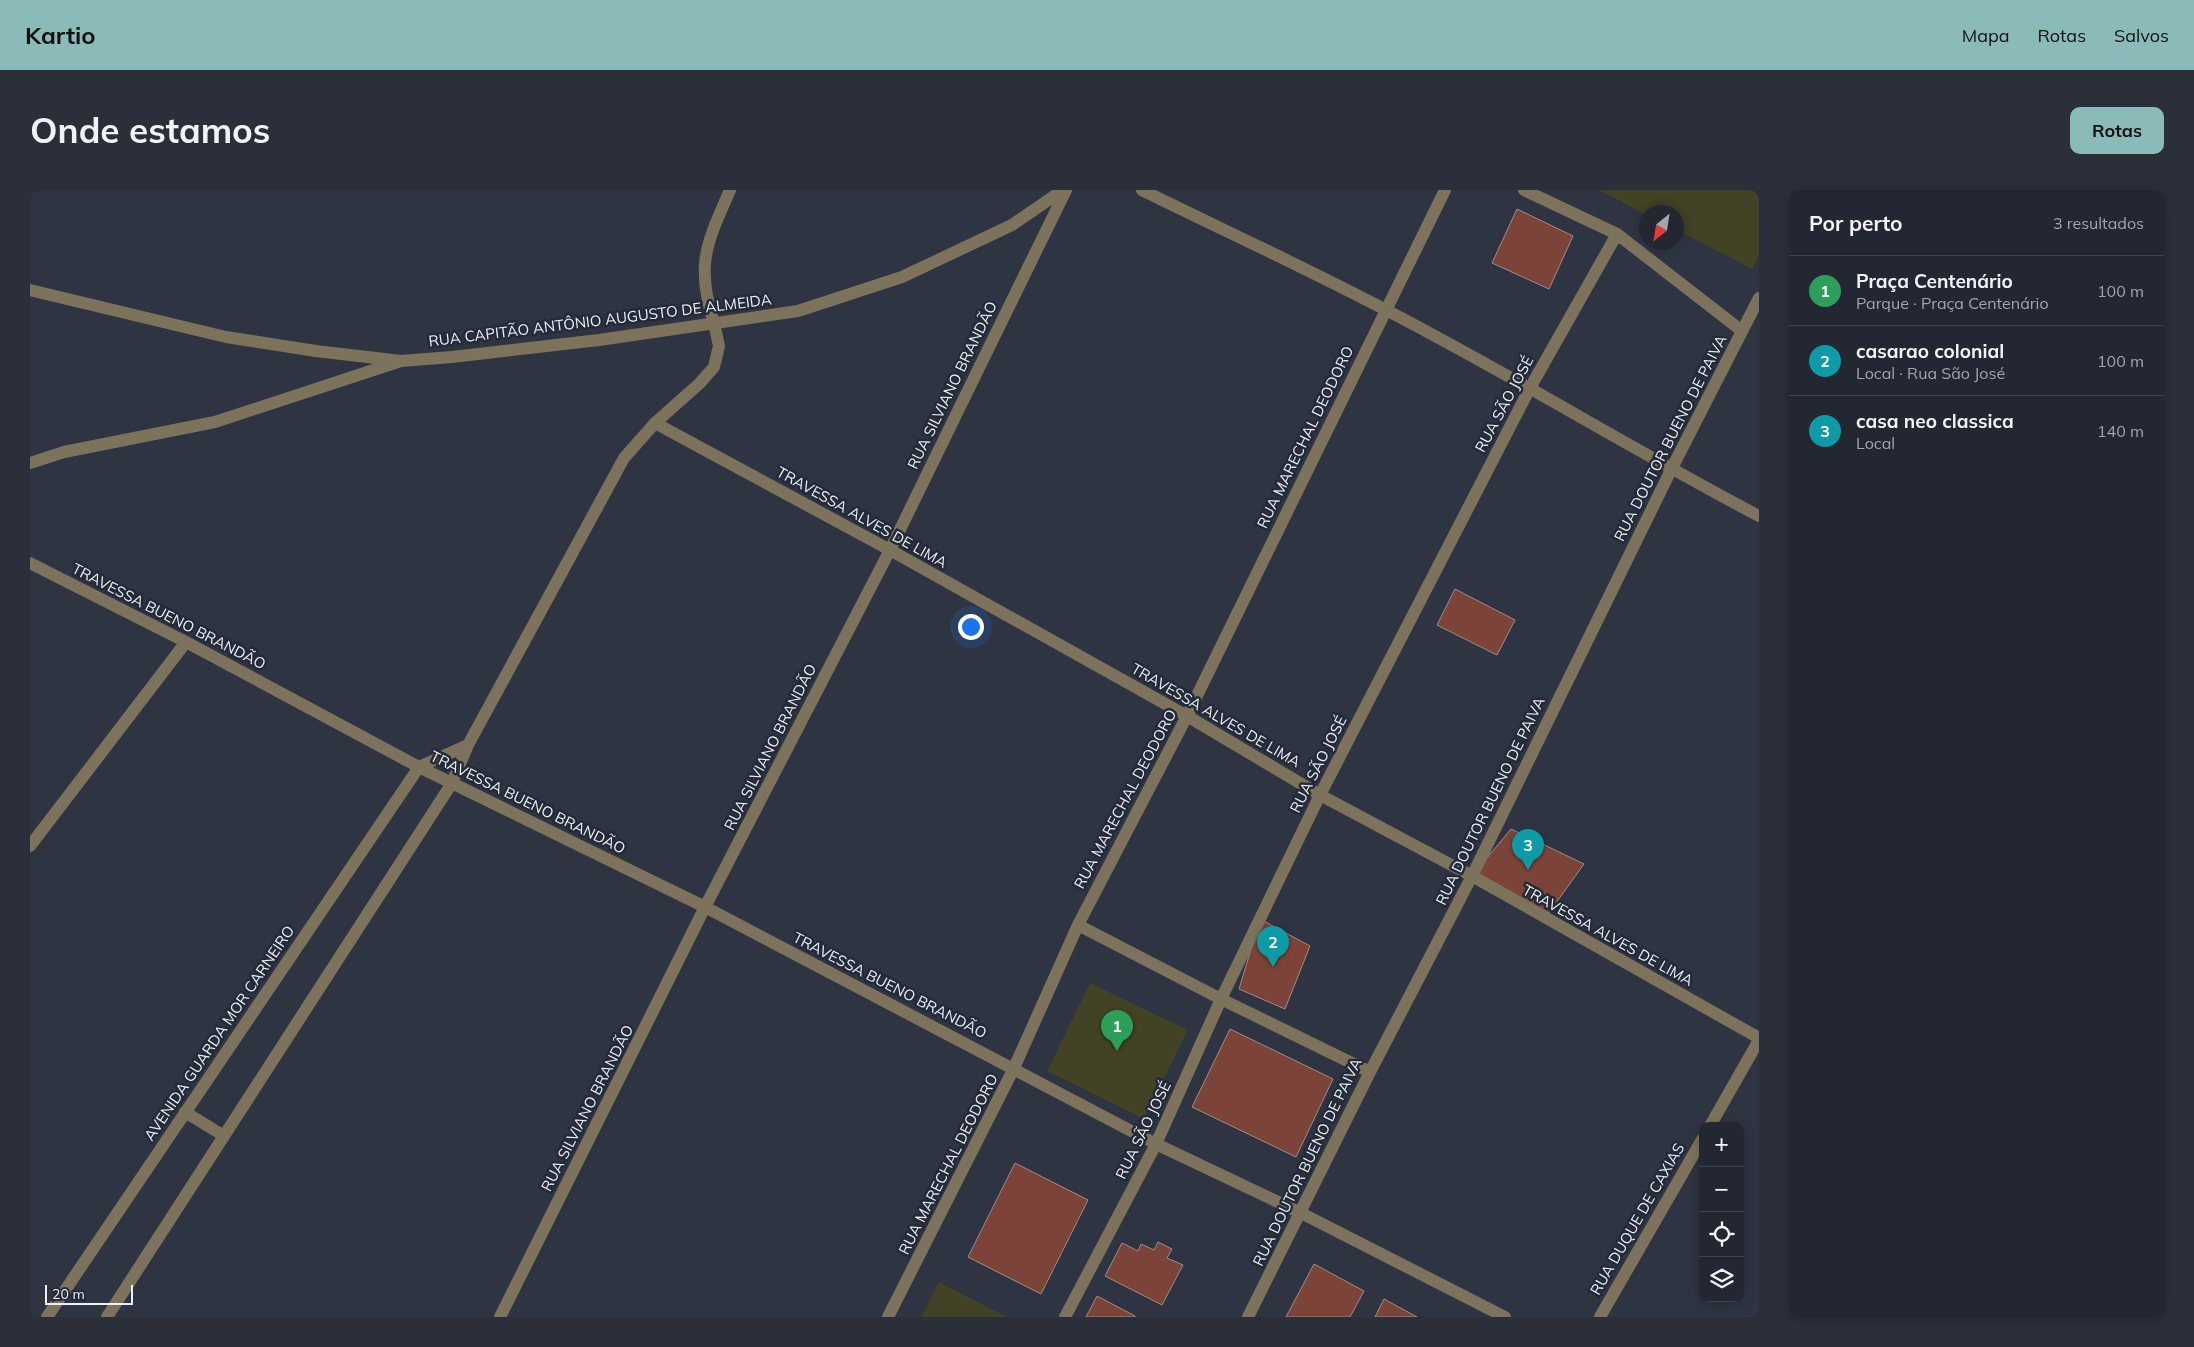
<!DOCTYPE html>
<html lang="pt">
<head>
<meta charset="utf-8">
<style>
	body { margin:0; font-family:Mulish,sans-serif; background:#2a2f3a; color:#f1f3f6 }
	.controls { position:absolute; right:15px; bottom:15px; display:grid; overflow:hidden; border-radius:10px; box-shadow:0 2px 12px #0003 }
	.controls button { width:45px; height:45px; display:grid; place-items:center; padding:0; border:0; border-bottom:1px solid #3f444d; background:#222732; color:#f1f3f6; font:25px sans-serif }
	.compass { position:absolute; left:1609px; top:15px; width:45px; height:45px; border-radius:50%; background:#222732; box-shadow:0 2px 12px #0003; rotate:210deg }
	.scale { position:absolute; left:15px; bottom:12px; width:88px; box-sizing:border-box; padding-left:5px; border:2px solid #ebeff8; border-top:0; font-size:14px; line-height:18px; white-space:nowrap; color:#ebeff8; -webkit-text-stroke:4px #242a37; paint-order:stroke }
	.you { position:absolute; left:940px; top:436px; width:18px; height:18px; margin:-12px; border:4px solid #fff; border-radius:50%; background:#1a73e8; box-shadow:0 0 0 8px #1a73e833 }
	.badge { display:grid; place-items:center; width:32px; height:32px; border-radius:50%; background:#8bbbb9; color:#fff; font-size:16px; font-weight:700 }
	.pin { position:absolute; translate:-50% -41px; filter:drop-shadow(0 1px 2px #0008) }
	.pin::after { content:''; position:absolute; top:26px; width:18px; height:15px; background:inherit; clip-path:polygon(0 0,100% 0,50% 100%) }
	.list { margin:0; padding:0; list-style:none }
	h2 { display:flex; justify-content:space-between; align-items:center; height:65px; margin:0; padding:0 20px; font-size:21px }
	h2 small { font-size:16px; font-weight:400; color:#a2a5ac }
	.list li { display:grid; grid-template-columns:32px 1fr auto; gap:15px; align-items:center; box-sizing:border-box; height:70px; padding:0 20px; border-top:1px solid #3f444d }
	.list b { display:block; font-size:19px; white-space:nowrap }
	.list p { margin:0; font-size:16px; white-space:nowrap; color:#a2a5ac }
	.list em { font-size:16px; font-style:normal; color:#a2a5ac }
	.icon { flex:none; width:28px; height:28px; fill:none; stroke:currentColor; stroke-width:2; stroke-linecap:round; stroke-linejoin:round }
	.map { position:relative; flex:none; width:1729px; height:1127px; overflow:hidden; border-radius:10px }
	header { display:flex; align-items:center; gap:30px; box-sizing:border-box; height:70px; padding:0 25px; background:#8bbbb9; color:#111 }
	header strong { font-size:24px }
	nav { display:flex; gap:28px; margin-inline-start:auto; font-size:18px }
	.intro { display:flex; align-items:center; justify-content:space-between; box-sizing:border-box; height:120px; padding:0 30px }
	h1 { margin:0; font-size:35px }
	.button { padding:12px 22px; border-radius:10px; background:#8bbbb9; color:#111; font-size:18px; font-weight:700 }
	main { display:flex; gap:30px; padding:0 30px }
	aside { flex:1; background:#222732; border-radius:10px; box-shadow:0 2px 12px #0003 }
	.map>svg:first-child { display:block }
	.green { fill:#414324 }
	.building { fill:#7c4438; stroke:#a18c88 }
	.lines { fill:none; stroke-linecap:round; stroke-linejoin:round }
	.service { stroke:#7d735c; stroke-width:12 }
	.minor { stroke:#7d735c; stroke-width:12 }
	.tertiary { stroke:#7d735c; stroke-width:12 }
	.labels { text-anchor:middle; dominant-baseline:central; stroke-width:5; stroke-linejoin:round; paint-order:stroke }
	.street-label { font-size:15px; fill:#ebeff8; stroke:#242a37 }
</style>
</head>
<body>
<header>
<strong>Kartio</strong>
<nav><a>Mapa</a><a>Rotas</a><a>Salvos</a></nav>
</header>
<div class="intro"><h1>Onde estamos</h1><a class="button">Rotas</a></div>
<main>
<div class="map">
<svg width="1729" height="1127" viewBox="0 0 1729 1127">
	<rect width="100%" height="100%" fill="#2e3442"/>
	<path class="green" d="M1569,0H1729V66L1722,79L1647,40L1646,22H1616V25Z
		M1060,793L1158,840L1114,929L1017,881Z
		M909,1092L977,1127H891Z"/>
	<path class="building" d="M1487,19L1543,46L1519,99L1462,73Z
		M1425,399L1485,430L1467,465L1407,435Z
		M1481,639L1554,674L1515,728L1442,686Z
		M1230,729L1280,756L1255,819L1209,799Z
		M1200,839L1303,889L1266,967L1162,917Z
		M985,973L1058,1010L1011,1104L938,1067Z
		M1128,1052L1142,1059L1137,1068L1153,1075L1132,1115L1075,1086L1092,1053L1108,1061L1111,1054L1124,1060Z
		M1284,1074L1334,1101L1320,1127H1256Z
		M1067,1106L1105,1126V1127H1056Z
		M1354,1109L1387,1127H1345Z"/>
	<g class="lines">
		<path class="service" d="M0,273L34,262L185,232L371,171"/>
		<path class="minor" d="M1494,0L1587,44L1712,141
			M684,133C665,74 677,53 700,0
			M625,233L860,360L1157,526L1290,605L1442,686L1729,848
			M0,373L156,452L389,577L675,717L1126,954L1271,1023L1475,1127
			M0,656L156,452
			M1048,735L1191,809L1340,882
			M470,1127L675,717L860,360L1036,0
			M858,1127L984,878L1048,735L1157,526L1415,0
			M1035,1127L1126,954L1191,809L1290,605L1500,198L1587,44
			M1218,1127L1340,882L1442,686L1641,280L1729,108"/>
		<path class="tertiary" d="M1112,0C1193,40 1276,78 1356,120C1482,185 1603,260 1729,326
			M0,100L196,147L286,161L371,171L422,167L569,150L768,121L872,87L982,35L1033,0
			M155,922L194,946
			M1680,936L1729,850
			M17,1127L389,577L438,555
			M77,1127L422,593L438,555L594,268L625,233L670,193L684,177L689,156L684,133
			M1570,1127L1673,948"/>
	</g>
	<g class="labels">
		<g class="street-label">
			<text transform="translate(570 130) rotate(-7)">RUA CAPITÃO ANTÔNIO AUGUSTO DE ALMEIDA</text>
			<text transform="translate(922 195) rotate(-64)">RUA SILVIANO BRANDÃO</text>
			<text transform="translate(1474 214) rotate(-62)">RUA SÃO JOSÉ</text>
			<text transform="translate(1275 247) rotate(-64)">RUA MARECHAL DEODORO</text>
			<text transform="translate(1640 248) rotate(-63)">RUA DOUTOR BUENO DE PAIVA</text>
			<text transform="translate(832 327) rotate(29)">TRAVESSA ALVES DE LIMA</text>
			<text transform="translate(139 426) rotate(27)">TRAVESSA BUENO BRANDÃO</text>
			<text transform="translate(1186 525) rotate(30)">TRAVESSA ALVES DE LIMA</text>
			<text transform="translate(740 557) rotate(-63)">RUA SILVIANO BRANDÃO</text>
			<text transform="translate(1288 574) rotate(-63)">RUA SÃO JOSÉ</text>
			<text transform="translate(1095 609) rotate(-62)">RUA MARECHAL DEODORO</text>
			<text transform="translate(1460 611) rotate(-64)">RUA DOUTOR BUENO DE PAIVA</text>
			<text transform="translate(498 612) rotate(26)">TRAVESSA BUENO BRANDÃO</text>
			<text transform="translate(1578 745) rotate(29)">TRAVESSA ALVES DE LIMA</text>
			<text transform="translate(860 795) rotate(27)">TRAVESSA BUENO BRANDÃO</text>
			<text transform="translate(189 843) rotate(-56)">AVENIDA GUARDA MOR CARNEIRO</text>
			<text transform="translate(557 918) rotate(-63)">RUA SILVIANO BRANDÃO</text>
			<text transform="translate(1113 940) rotate(-64)">RUA SÃO JOSÉ</text>
			<text transform="translate(1277 972) rotate(-64)">RUA DOUTOR BUENO DE PAIVA</text>
			<text transform="translate(918 974) rotate(-63)">RUA MARECHAL DEODORO</text>
			<text transform="translate(1607 1029) rotate(-60)">RUA DUQUE DE CAXIAS</text>
		</g>
	</g>
</svg>
<div class="controls">
<button>+</button>
<button>−</button>
<button><svg class="icon" aria-label="locate" viewBox="0 0 24 24"><circle cx="12" cy="12" r="6"/><path d="M12 2v4M12 18v4M2 12h4M18 12h4"/></svg></button>
<button><svg class="icon" aria-label="layers" viewBox="0 0 24 24"><path d="M12 4l9 5-9 5-9-5zM3 14l9 5 9-5"/></svg></button>
</div>
<svg class="compass" viewBox="-18 -18 36 36"><path d="M0-13l5 13h-10z" fill="#e53935"/><path d="M0 13l5-13h-10z" fill="#a2a5ac"/></svg>
<div class="scale">20 m</div>
<div class="you"></div>
<div class="pin badge" style="left:1087px;top:861px;background:#2e9e5b">1</div>
<div class="pin badge" style="left:1243px;top:777px;background:#0f9aa8">2</div>
<div class="pin badge" style="left:1498px;top:680px;background:#0f9aa8">3</div>
</div>
<aside>
<h2>Por perto<small>3 resultados</small></h2>
<ul class="list">
<li><span class="badge" style="background:#2e9e5b">1</span><div><b>Praça Centenário</b><p>Parque · Praça Centenário</p></div><em>100 m</em></li>
<li><span class="badge" style="background:#0f9aa8">2</span><div><b>casarao colonial</b><p>Local · Rua São José</p></div><em>100 m</em></li>
<li><span class="badge" style="background:#0f9aa8">3</span><div><b>casa neo classica</b><p>Local</p></div><em>140 m</em></li>
</ul>
</aside>
</main>
</body>
</html>
